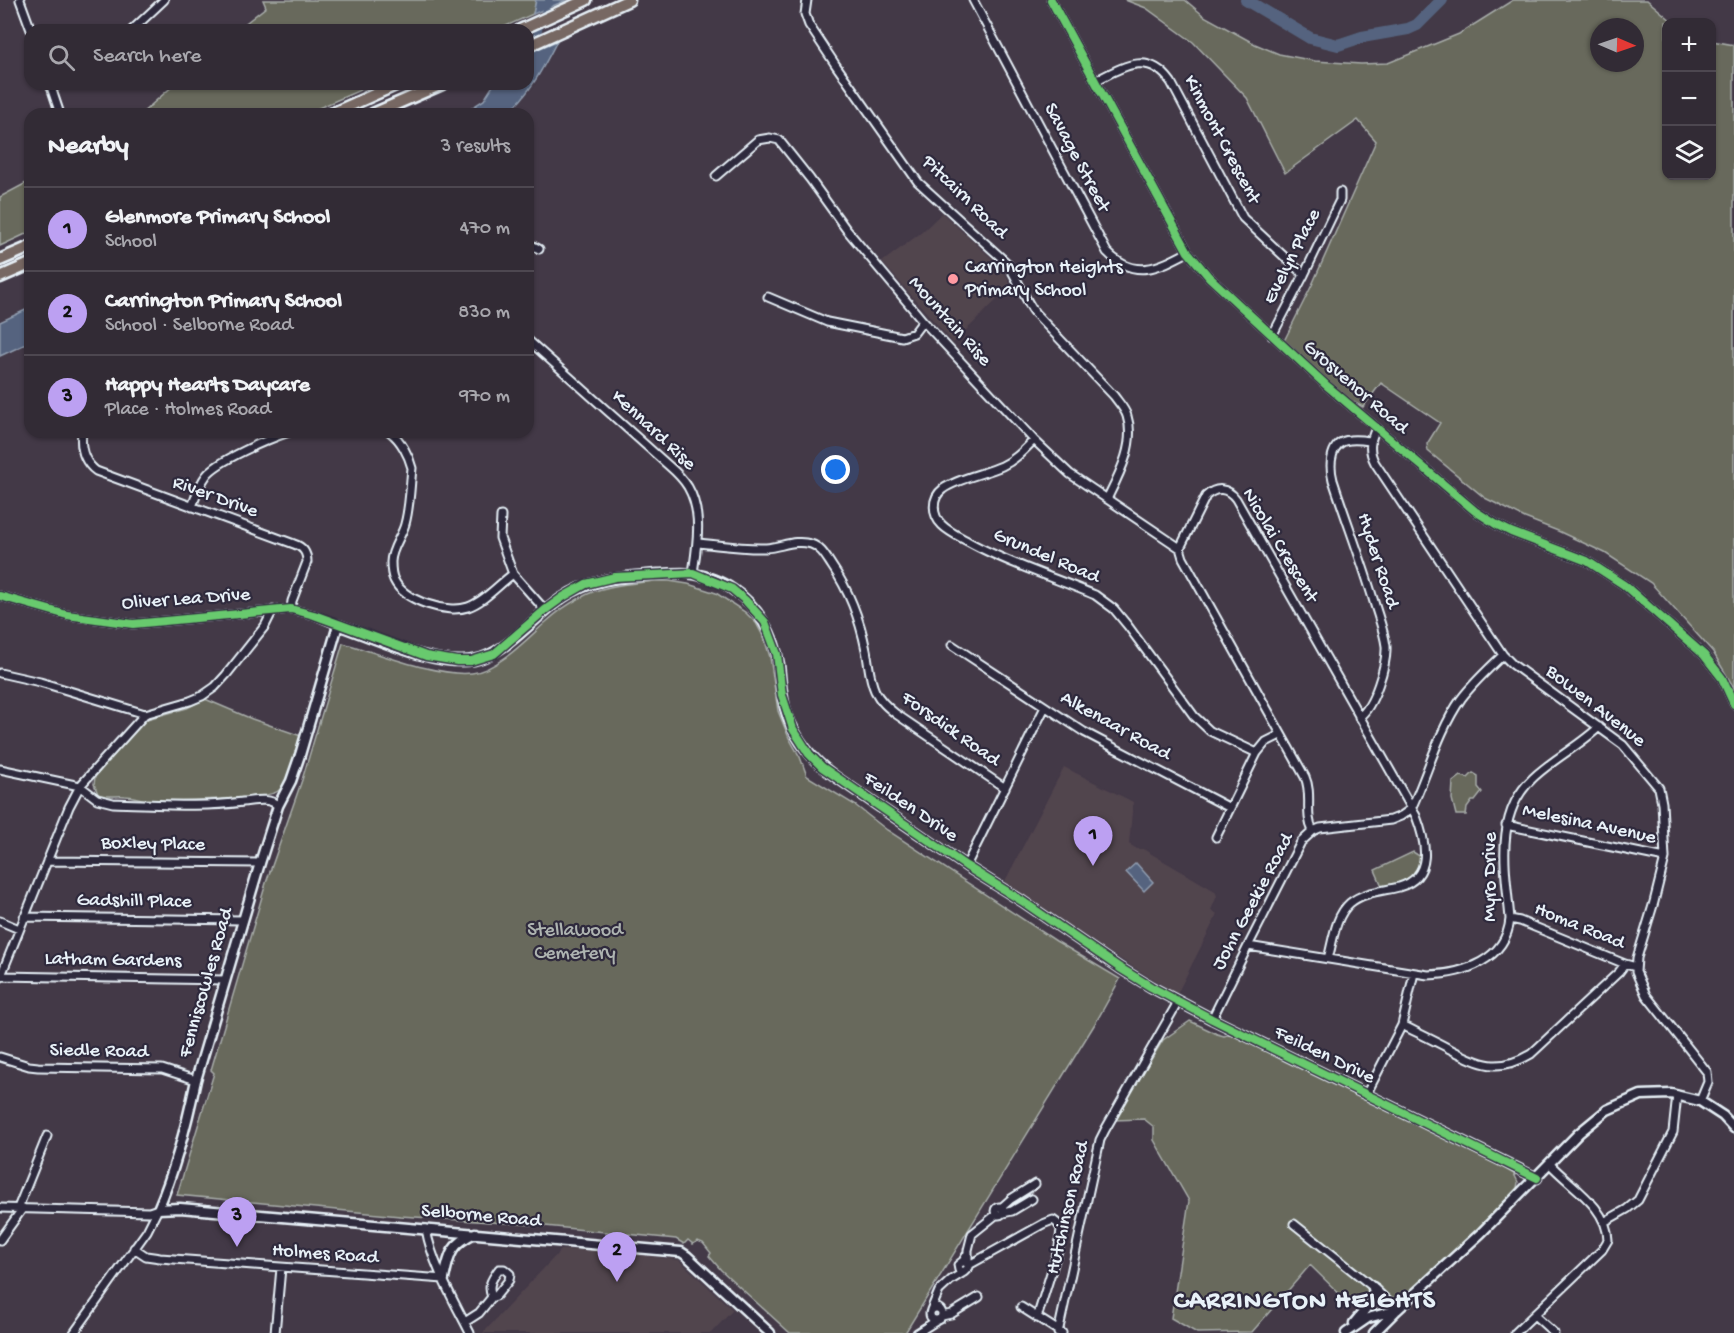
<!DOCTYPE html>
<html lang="en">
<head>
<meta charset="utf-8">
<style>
	body { margin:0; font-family:"Gochi Hand",sans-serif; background:#3d3741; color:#f1f3f6 }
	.controls { position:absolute; right:18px; top:18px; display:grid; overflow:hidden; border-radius:12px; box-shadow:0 2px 4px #0004 }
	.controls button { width:54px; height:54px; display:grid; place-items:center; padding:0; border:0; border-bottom:2px solid #4d4750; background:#322b35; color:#f1f3f6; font:30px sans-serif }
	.compass { position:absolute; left:1590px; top:18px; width:54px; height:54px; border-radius:50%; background:#322b35; box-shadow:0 2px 4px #0004; rotate:92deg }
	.you { position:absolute; left:836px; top:470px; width:21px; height:21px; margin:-15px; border:4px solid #fff; border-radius:50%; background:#1a73e8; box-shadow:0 0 0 9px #1a73e833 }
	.badge { display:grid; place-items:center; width:39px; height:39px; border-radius:50%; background:#bca0f2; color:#111; font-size:20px; font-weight:700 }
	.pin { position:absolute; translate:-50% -50px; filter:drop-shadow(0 2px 3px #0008) }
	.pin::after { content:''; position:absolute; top:32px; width:21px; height:18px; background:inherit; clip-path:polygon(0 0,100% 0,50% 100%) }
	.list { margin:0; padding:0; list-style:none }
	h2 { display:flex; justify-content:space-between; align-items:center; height:78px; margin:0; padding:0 24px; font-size:26px }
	h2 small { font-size:20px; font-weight:400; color:#a8a7ad }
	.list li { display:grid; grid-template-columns:39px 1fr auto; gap:18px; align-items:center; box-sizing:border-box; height:84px; padding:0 24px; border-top:2px solid #4d4750 }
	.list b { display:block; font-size:22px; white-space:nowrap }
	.list p { margin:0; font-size:20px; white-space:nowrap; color:#a8a7ad }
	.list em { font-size:20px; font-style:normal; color:#a8a7ad }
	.icon { flex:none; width:33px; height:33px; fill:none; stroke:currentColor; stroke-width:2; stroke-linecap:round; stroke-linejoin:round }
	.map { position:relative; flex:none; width:1734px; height:1333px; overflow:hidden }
	.search { position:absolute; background:#322b35; box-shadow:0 2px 4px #0004; left:24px; top:24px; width:510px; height:66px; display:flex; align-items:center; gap:15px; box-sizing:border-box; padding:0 21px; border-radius:18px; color:#a8a7ad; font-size:22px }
	.panel { position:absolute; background:#322b35; box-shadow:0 2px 4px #0004; left:24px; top:108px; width:510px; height:330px; border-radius:18px }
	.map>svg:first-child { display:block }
	.built { fill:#51444e }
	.green { fill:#68695b; stroke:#a8adaa; stroke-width:1.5; fill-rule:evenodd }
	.water { fill:#54647f; stroke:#8f9caf; stroke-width:1.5 }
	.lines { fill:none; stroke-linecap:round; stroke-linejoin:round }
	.canal { stroke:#54647f; stroke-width:7 }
	.river { stroke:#54647f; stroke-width:12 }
	.minor-casing { stroke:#e8f1f8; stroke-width:11 }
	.tertiary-casing { stroke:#e8f1f8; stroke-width:13 }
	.trunk-casing { stroke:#e8f1f8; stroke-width:15 }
	.minor { stroke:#2f2a3d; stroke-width:7 }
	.tertiary { stroke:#2f2a3d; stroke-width:8 }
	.trunk { stroke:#776864; stroke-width:10 }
	.cycleway-casing { stroke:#2f2a3d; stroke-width:11 }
	.cycleway { stroke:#67ca6e; stroke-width:8 }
	.poi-dot { fill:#ff9aa2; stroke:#2f2a3d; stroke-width:2 }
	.labels { text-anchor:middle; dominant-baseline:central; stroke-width:4.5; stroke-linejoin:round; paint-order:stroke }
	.street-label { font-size:20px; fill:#e8f1f8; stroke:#2f2a3d }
	.poi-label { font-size:20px; fill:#e8f1f8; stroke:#2f2a3d; text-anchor:start }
	.park-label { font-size:20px; fill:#aeb4b1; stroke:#2f2a3d }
	.district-label { font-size:26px; font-weight:bold; letter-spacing:1.5px; fill:#e8f1f8; stroke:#2f2a3d }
</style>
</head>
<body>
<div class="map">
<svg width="1734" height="1333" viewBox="0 0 1734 1333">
	<rect width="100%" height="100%" fill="#433947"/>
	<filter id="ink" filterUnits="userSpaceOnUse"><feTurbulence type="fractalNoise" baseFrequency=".0167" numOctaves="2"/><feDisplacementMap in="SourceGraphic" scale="12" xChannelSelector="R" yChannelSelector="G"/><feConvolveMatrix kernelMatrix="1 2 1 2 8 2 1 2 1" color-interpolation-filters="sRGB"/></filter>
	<g filter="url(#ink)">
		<path class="built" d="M942,213L1000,266L1004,271L1011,286L953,343L882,262L922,232Z
			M1064,767L1133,802L1129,844L1137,849H1143L1215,891L1217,896L1211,910L1217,915L1177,994L1091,941L1004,883Z
			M561,1250H600L679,1260L733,1310L711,1333H483Z"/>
		<path class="green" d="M263,0H536L533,14L497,30H237L266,7Z
			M1125,0H1185L1204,16L1255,44L1279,54L1315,61L1361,64L1388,63L1459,34L1513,0H1647L1673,22H1666V176H1712V41L1734,45V688L1713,652L1651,583L1605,553L1558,531L1525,518L1485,498L1428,451L1427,444L1440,423L1381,383L1363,407L1349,400L1284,341L1312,285L1376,141L1358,120L1285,173L1247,98L1193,42L1146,8ZM1599,27H1635V63H1599Z
			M175,84H374L305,114H141Z
			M30,181V232L0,246V197Z
			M655,581H669L688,584L716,593L745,612L756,623L764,638L770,657L778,711L789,738L800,757L807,776L855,805L887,830L1056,941L1120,979L1096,1022L905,1333H790L721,1270L709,1256L711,1253L703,1243L698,1241L693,1244L688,1240L684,1244L676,1239L535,1225L400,1216L177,1195L214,1073L211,1070L266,883L302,780L343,643C378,653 438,677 472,673C498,670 527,639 546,622C556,613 568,604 580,598C601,585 630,584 655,581Z
			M205,699L252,719L301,736C296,750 289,783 278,791C266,800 167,801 148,800C140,799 133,796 125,796C115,795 107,798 98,794L94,784L95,777L139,724L147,719L187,708Z
			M1473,773L1478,776V787L1482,792L1475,801H1472L1467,808L1466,815H1456L1452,799L1453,782L1461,776L1468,778Z
			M1413,852L1421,857C1416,882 1405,882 1382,886L1375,870Z
			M1190,1021L1217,1034L1224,1036L1234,1033L1360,1097L1494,1162L1514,1174L1518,1182L1517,1188L1513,1194L1495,1214L1408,1293L1396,1302L1390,1300L1378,1290L1358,1312L1310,1265L1252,1332L1197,1333L1171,1318L1189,1201L1154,1140V1127L1144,1119L1114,1120L1163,1040Z"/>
		<path class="water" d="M536,0H567L533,14Z
			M557,41C543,68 530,94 507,114H462L484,100L494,84H528V53Z
			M30,308V342L0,356V322Z
			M1136,863L1153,882L1144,891L1126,872Z"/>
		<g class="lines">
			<path class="canal" d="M528,59L549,0"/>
			<path class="river" d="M1246,0L1310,38L1338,45L1362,37L1408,29L1417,25L1442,0"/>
			<g class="minor-casing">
				<path id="minor" d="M20,0L31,30
					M807,0L805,14L809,25L835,64L918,182L1006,262C1018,278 1023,297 1035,313L1114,396C1119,403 1125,409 1127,416C1136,444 1119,475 1107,499
					M973,0L1107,252C1134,280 1158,268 1188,252
					M1051,0L1188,252L1209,277L1326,385L1475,511L1497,525L1511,532L1587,561L1624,585L1704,655L1722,678L1734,704
					M132,30L164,0
					M1095,81C1123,67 1148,50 1171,82L1243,218L1304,275
					M50,84L60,114
					M51,88L61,84
					M716,176L758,140L770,138L779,140L810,179L846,229L923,321L1034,440L1070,474L1180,548
					M528,243L539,249
					M768,297L827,322L902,337L914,333L923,321
					M1272,336L1304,275L1337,206L1340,200V192
					M528,340L669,466C676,472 683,479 688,487C703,513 697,545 693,573
					M1376,428C1370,441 1368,450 1375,463L1503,655L1512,664L1623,745L1659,788L1662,803L1665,858L1654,902L1637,958L1636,972L1646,995L1707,1072L1708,1082L1700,1101
					M82,432C80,448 83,461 96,471L294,544C303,547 307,552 307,562L292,601L291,609
					M390,432C401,440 409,456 412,468C410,487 410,506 405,524C402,536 391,549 391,562C391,568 392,576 394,580C404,601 447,614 468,607C485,601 499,584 513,574L545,610
					M1034,440C1024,450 1015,460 1002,466C984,474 959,478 943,489C931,498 932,515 942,525C949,532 960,537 969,542C1009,564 1053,577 1095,595L1114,609L1128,626L1194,716L1210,731L1257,753
					M192,507C196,496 199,485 206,476C216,461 271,438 289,432
					M501,516L500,538L513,574
					M697,543C720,545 743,549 766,548C781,547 795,539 811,544C821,547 826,557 832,566C850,592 860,620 866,650C869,664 869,678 875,691C880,701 887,707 896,714L1005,788
					M0,596L67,615L133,624L291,609L314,615L338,625
					M952,645L1084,732L1230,808
					M0,673L40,682L145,714
					M1359,717C1374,707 1387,664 1386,646C1384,631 1378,616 1374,602C1362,561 1346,520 1333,480C1329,465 1330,441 1350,440C1356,439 1363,440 1370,441
					M0,769L80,786L97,799L113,803C156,804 201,808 243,802C254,801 270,797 278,806
					M1506,825L1665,858
					M1313,831C1304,814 1313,795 1305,777L1183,558L1180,548L1206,496C1216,487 1227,487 1236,499L1416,816C1426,842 1434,877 1399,887C1383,891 1363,892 1350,903C1335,916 1333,941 1328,959
					M1216,837L1257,753L1266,742L1280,735
					M47,861L260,863
					M966,866L1045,707
					M24,917L243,920
					M1510,919L1520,921L1625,964L1636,967
					M0,921L19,929
					M1248,946L1428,975C1464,974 1506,960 1510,919C1506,871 1493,815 1533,778C1553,759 1579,746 1599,727
					M1,976L225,980
					M0,978L69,807L80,786L145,714L190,701L202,696L215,687L226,675L265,626L273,610
					M1212,1019L1248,946L1301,842L1313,831L1320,828L1391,820L1401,816L1411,809C1428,773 1438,732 1461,699C1473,683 1488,669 1503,655
					M1402,1025C1418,1033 1433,1040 1448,1048C1480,1064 1497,1074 1531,1054L1619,972L1625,964
					M0,1057L29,1066L38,1067L162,1069L196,1080
					M1366,1095L1402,1025L1414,973
					M995 1211a4 4 0 1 1 8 0a4 4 0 1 1-8 0Z
					M1002,1207L1011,1199L1035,1184
					M0,1208L149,1212L158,1209
					M18,1208L47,1136
					M1003,1213L1012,1211L1032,1199
					M1604,1222L1627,1209L1638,1200L1673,1132L1677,1095
					M1294,1224L1373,1287L1397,1310
					M426,1229C432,1264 454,1301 470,1333
					M0,1240L23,1208
					M134,1248L146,1256L160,1258L444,1279
					M963,1261L968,1264L969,1267L964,1272L959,1270L958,1265L963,1261L968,1253
					M968,1264V1250L972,1234L997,1214
					M969,1265L1043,1224L1053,1220L1057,1223L1061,1229L1059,1247L1037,1318
					M1021,1307L1062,1333
					M930 1314a6 6 0 1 1 12 0a6 6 0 1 1-12 0Z
					M931,1310L939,1291L951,1280L964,1272
					M1534,1315L1554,1333
					M942,1316L951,1314L979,1297
					M465,1322L479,1313L492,1297L496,1296L509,1280L510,1274L504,1269H499C492,1279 487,1285 492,1297
					M74,1333L147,1231L158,1209
					M275,1333L281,1268
					M917,1333L936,1321
					M1058,1333L1100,1140L1105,1130L1178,1002
					M1515,1333L1602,1250L1608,1240C1607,1206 1571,1187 1550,1164"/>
			</g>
			<g class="tertiary-casing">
				<path id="tertiary" d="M158,1209C176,1168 187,1123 196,1080L260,863L278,806L291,781L300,755L338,625C375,638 436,667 474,660C507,654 534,616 562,598C591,578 624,577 658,574C669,574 683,572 694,574C706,576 722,582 732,589C758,606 774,634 779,664C781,681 781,697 787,714C796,741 813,761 836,777L966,866L1022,901L1120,968L1151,987L1212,1019L1537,1178
					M158,1209L180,1208L681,1252L687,1256L770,1333
					M444,1279C449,1255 450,1245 475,1233
					M1354,1323L1374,1299L1373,1287
					M1346,1333L1368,1318L1397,1310
					M1374,1333L1397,1310L1481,1233L1579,1133L1607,1110L1641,1095L1671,1094L1700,1101L1723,1116L1734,1128"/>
			</g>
			<g class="trunk-casing">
				<path id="trunk" d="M520,30L586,0
					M528,46L629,0
					M331,114L398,84
					M373,114L442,84
					M0,260L30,247
					M0,277L30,264"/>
			</g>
			<use href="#minor" class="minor"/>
			<use href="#tertiary" class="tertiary"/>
			<use href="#trunk" class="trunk"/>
			<g class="cycleway-casing">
				<path id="cycleway" d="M1051,0L1188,252L1209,277L1326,385L1475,511L1497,525L1511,532L1587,561L1624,585L1704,655L1722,678L1734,704
					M0,596L67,615L133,624L291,609L314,615L426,656L457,661H471L494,654L545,610L563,597L586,584L615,577L693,573L732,589L745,600L765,622L777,654L782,695L793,729L809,754L822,767L966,866L1022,901L1120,968L1151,987L1212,1019L1537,1178"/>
			</g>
			<use href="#cycleway" class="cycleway"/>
		</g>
	</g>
	<circle class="poi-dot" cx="953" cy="279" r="6"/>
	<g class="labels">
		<g class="street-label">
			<text transform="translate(1221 140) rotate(62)">Kinmont Crescent</text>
			<text transform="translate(1076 158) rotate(62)">Savage Street</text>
			<text transform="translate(964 198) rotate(44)">Pitcairn Road</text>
			<text transform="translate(1293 257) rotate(-63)">Evelyn Place</text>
			<text transform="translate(949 322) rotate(48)">Mountain Rise</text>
			<text transform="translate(1355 388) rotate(41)">Grosvenor Road</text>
			<text transform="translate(653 431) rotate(43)">Kennard Rise</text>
			<text transform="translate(215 498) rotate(20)">River Drive</text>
			<text transform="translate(1279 546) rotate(59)">Nicolai Crescent</text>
			<text transform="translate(1046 557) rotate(23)">Grundel Road</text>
			<text transform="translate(1377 561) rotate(72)">Hyder Road</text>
			<text transform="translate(186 600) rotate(-4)">Oliver Lea Drive</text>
			<text transform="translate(1595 707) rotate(38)">Bowen Avenue</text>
			<text transform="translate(1115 727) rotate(29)">Alkenaar Road</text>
			<text transform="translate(950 730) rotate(35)">Forsdick Road</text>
			<text transform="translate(910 808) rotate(34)">Feilden Drive</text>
			<text transform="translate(1589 825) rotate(12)">Melesina Avenue</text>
			<text transform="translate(153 845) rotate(1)">Boxley Place</text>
			<text transform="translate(1491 877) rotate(-90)">Myro Drive</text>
			<text transform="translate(134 902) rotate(1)">Gadshill Place</text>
			<text transform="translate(1254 902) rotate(-62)">John Geekie Road</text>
			<text transform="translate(1579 927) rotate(22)">Homa Road</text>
			<text transform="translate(113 961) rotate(1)">Latham Gardens</text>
			<text transform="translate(207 983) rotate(-74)">Fenniscowles Road</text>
			<text transform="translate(99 1052) rotate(1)">Siedle Road</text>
			<text transform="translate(1324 1056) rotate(26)">Feilden Drive</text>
			<text transform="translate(1069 1208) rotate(-77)">Hutchinson Road</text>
			<text transform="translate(481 1217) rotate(5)">Selborne Road</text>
			<text transform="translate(325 1255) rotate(4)">Holmes Road</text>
		</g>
		<g class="poi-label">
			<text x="965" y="268">Carrington Heights<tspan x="965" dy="23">Primary School</tspan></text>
		</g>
		<g class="park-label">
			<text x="575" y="931">Stellawood<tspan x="575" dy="23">Cemetery</tspan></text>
		</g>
		<g class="district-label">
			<text x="1305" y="1302">CARRINGTON HEIGHTS</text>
		</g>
	</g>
</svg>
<div class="controls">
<button>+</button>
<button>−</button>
<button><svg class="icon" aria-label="layers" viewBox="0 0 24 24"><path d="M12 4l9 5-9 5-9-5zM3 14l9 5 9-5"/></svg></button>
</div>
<svg class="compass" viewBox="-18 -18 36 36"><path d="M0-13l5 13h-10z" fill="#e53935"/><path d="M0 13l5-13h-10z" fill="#a8a7ad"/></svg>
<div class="you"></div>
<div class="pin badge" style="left:1093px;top:866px">1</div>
<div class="pin badge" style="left:617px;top:1282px">2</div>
<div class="pin badge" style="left:237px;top:1247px">3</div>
<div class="search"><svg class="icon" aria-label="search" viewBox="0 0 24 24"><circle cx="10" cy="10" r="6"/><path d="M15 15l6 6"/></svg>Search here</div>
<section class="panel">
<h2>Nearby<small>3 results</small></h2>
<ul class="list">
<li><span class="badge">1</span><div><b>Glenmore Primary School</b><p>School</p></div><em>470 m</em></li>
<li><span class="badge">2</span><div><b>Carrington Primary School</b><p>School · Selborne Road</p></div><em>830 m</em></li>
<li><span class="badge">3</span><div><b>Happy Hearts Daycare</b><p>Place · Holmes Road</p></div><em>970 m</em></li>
</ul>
</section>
</div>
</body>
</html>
